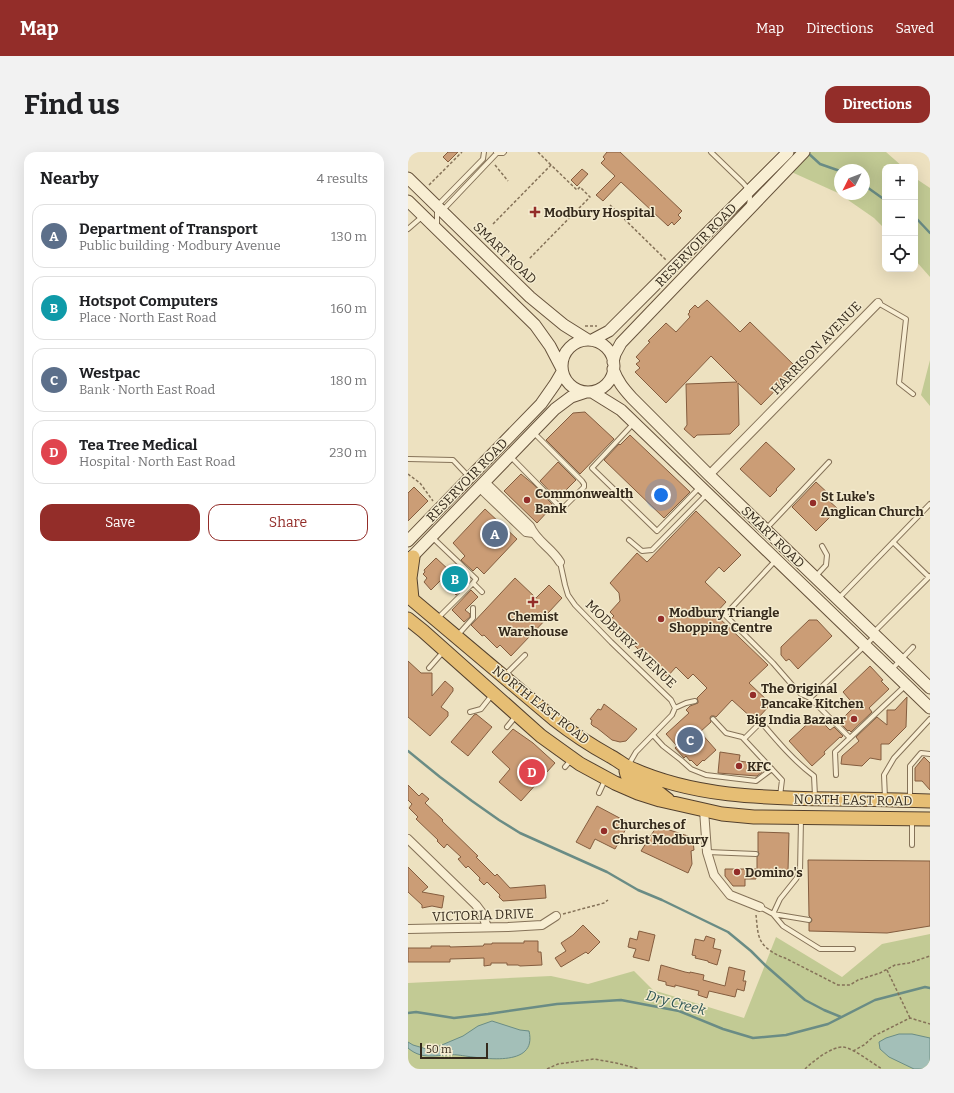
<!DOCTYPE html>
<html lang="en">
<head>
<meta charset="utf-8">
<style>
	body { margin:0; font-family:Bitter,serif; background:#f2f2f2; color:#202124 }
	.controls { position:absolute; right:12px; top:12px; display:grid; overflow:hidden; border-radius:8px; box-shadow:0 4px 16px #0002 }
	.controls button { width:36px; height:36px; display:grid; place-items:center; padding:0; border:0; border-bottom:1px solid #e0e0e0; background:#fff; color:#202124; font:20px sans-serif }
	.compass { position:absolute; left:426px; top:12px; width:36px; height:36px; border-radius:50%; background:#fff; box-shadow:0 4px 16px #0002; rotate:228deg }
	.scale { position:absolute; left:12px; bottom:10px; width:68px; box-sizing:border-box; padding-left:4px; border:2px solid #352a1c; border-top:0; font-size:11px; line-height:14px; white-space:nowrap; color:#352a1c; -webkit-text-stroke:3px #f4ebcf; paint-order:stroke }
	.you { position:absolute; left:253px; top:343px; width:14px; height:14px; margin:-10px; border:3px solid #fff; border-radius:50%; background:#1a73e8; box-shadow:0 0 0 6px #1a73e833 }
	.badge { display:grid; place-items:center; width:26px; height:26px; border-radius:50%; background:#932d29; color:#fff; font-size:13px; font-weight:700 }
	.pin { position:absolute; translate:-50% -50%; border:2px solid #fff; box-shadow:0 1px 4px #0006 }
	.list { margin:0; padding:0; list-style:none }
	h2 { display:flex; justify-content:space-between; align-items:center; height:52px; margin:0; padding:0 16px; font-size:17px }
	h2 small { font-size:13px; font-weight:400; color:#757577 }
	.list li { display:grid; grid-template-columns:26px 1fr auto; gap:12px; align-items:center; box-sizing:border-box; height:64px; margin:0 8px 8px; padding:0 8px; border:1px solid #e0e0e0; border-radius:12px }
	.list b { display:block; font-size:15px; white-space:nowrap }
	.list p { margin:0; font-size:13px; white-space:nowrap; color:#757577 }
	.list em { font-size:13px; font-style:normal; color:#757577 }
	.actions { display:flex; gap:8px; padding:12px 16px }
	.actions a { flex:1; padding:9px 0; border:1px solid #932d29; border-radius:12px; text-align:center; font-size:14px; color:#932d29 }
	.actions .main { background:#932d29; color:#fff }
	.icon { flex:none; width:22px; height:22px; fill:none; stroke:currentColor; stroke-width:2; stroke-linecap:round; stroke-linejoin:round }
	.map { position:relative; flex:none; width:522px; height:917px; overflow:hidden; border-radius:12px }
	header { display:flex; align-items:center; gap:24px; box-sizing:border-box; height:56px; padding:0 20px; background:#932d29; color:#fff }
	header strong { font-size:19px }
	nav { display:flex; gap:22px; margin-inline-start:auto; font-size:14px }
	.intro { display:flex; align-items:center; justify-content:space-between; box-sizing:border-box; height:96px; padding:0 24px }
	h1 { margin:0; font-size:28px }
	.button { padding:10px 18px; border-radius:12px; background:#932d29; color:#fff; font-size:14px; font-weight:700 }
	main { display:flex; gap:24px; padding:0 24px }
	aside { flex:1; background:#fff; border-radius:12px; box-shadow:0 4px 16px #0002 }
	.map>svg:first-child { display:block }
	.green { fill:#c2ca94; fill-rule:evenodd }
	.water { fill:#a3bfb8; stroke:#6a8c85 }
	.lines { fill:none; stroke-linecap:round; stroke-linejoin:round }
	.stream { stroke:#6a8c85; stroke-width:2.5 }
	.building { fill:#cb9d76; stroke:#845d3f }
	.service-casing { stroke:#857258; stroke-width:6 }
	.minor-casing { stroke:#857258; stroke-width:10 }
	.secondary-casing { stroke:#67533c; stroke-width:13 }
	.trunk-casing { stroke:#53402d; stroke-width:15 }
	.path { stroke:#857258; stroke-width:1.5; stroke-dasharray:3 2; stroke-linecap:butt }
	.service { stroke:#f8eed3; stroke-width:4 }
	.minor { stroke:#f8eed3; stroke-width:8 }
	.secondary { stroke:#f8eed3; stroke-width:11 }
	.trunk { stroke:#e6be74; stroke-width:13 }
	.poi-dot { fill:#932d29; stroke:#f4ebcf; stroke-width:1.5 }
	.labels { text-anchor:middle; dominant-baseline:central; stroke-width:3; stroke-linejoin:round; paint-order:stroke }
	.poi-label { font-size:13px; font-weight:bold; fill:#352a1c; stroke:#f4ebcf; text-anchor:start }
	.street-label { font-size:13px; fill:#352a1c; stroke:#f4ebcf }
	.water-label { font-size:14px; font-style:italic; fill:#2c5554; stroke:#f4ebcf }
</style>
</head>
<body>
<header>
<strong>Map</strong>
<nav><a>Map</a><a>Directions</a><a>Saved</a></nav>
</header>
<div class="intro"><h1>Find us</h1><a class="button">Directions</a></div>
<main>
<aside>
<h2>Nearby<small>4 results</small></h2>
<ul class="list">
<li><span class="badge" style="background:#5c6f8a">A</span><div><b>Department of Transport</b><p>Public building · Modbury Avenue</p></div><em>130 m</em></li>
<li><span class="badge" style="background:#0f9aa8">B</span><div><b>Hotspot Computers</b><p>Place · North East Road</p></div><em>160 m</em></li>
<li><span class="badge" style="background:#5c6f8a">C</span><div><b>Westpac</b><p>Bank · North East Road</p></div><em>180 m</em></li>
<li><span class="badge" style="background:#e0444e">D</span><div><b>Tea Tree Medical</b><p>Hospital · North East Road</p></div><em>230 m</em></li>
</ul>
<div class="actions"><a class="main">Save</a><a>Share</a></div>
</aside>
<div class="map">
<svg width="522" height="917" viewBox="0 0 522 917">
	<rect width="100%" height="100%" fill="#ede1c0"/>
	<path class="green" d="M396,0H478L495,15H477V77L466,66L430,41L379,18ZM432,18H456V42H432Z
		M507,26L522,36V125L507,108Z
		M522,208V254L513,243Z
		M522,782V917H0V831L143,824L180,832L226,819L245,838L336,866L368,785L434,825L474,792Z"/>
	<path class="water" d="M84,869L112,878L121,879C130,917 73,906 50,903C32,901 16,910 0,896V890L5,893L22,898L55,884L70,874Z
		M491,882H504L522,886V917H506L481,905L472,897L471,890L478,886Z"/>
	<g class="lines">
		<path class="stream" d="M399,0L412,12L432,19
			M456,33L477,48
			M507,65L522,81
			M0,599L32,625L64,649L91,668L112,681L199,720L230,738L254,748L320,780L343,799L357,813L397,848L416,858L433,865
			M0,861L8,860L46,866L80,862L149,852L213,848L271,859L315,877L345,886L378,883L420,872L467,848L517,835L522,836"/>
	</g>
	<path class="building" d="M40,0H50L40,10L35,5Z
		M199,0H212L274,59L270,63L273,66L266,73L264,70L260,74L213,30L195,49L188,43L207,24L193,11L197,7L195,5Z
		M174,17L180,22L169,34L163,28Z
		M299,148L332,180L342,170L389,216L353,253L330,231L331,273L322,282L289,283L286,286L276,277L279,273L278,232L329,230L303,204L258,251L227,220L232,216L228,212L232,209L228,205L242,190L240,189L258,171L268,180L282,165L280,162L282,160L281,159L287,153L290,156Z
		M177,260L206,287L172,322L138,288L165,261Z
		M222,283L282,340L256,366L196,308L211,292L212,293Z
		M358,290L387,317L368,337L369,338L362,345L332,317Z
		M150,310L168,328L149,347L132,329Z
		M113,322L125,332L144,352L141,356L142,357L129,371L96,339Z
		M408,330L423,344L420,348L430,357L408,379L384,355Z
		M6,335L20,349L0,369V341Z
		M77,357L109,387L76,422L69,415L65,419L53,408L57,404L45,391Z
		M288,359L333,403L316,420L311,415L297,430L318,450L307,462L360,513L341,531L363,552L350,566L347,564L345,567L324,548L308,565L306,564H303L302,566L303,570L292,580L308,598L296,609L295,608L289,614L283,608L282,609L278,604L276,606L267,596L269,594L258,582L281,561L278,558L282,554L290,551V549L289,546L299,536L285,522L280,527L268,515L259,525L201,469L206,464L202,460L212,449L211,441L202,431L229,401L239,410Z
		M28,406L42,419L48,413L60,425L55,430L58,433L48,443L33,428L23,438L16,430L19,426L15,422L17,420L16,418Z
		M107,426L128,446L141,433L154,446L140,461L142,463L103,504L92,493L89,496L76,483L74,484L63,473Z
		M63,438L70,445L57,458L62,462V465L56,470L44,458Z
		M401,468H409L424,484L390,517L381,507L378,509L373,503V495Z
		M0,509L13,521H24V544L37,529L45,536V539L33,555L40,560V564L22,584L0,565Z
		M462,514L475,528L473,529L481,537L461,556L464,560L443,580L441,578L440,579L431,570L447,554L435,540Z
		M499,545L498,575L481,592H473V608L462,606L454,614L433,612L434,604L451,589L448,585L469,565L479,573V558H487Z
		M196,552L229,577L218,589L212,590L204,588L189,576L185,574L183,572L184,568L182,567L190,557L193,558Z
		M68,562L84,575L60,604L43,590L66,563Z
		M408,564L422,578L426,575L435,584L433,586L432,585L416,600L417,602L404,614L381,589Z
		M105,577L125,591L147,611L113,649L91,630L102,617L84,600Z
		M312,600L332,603L331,609L352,612L351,617L354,620L349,624L310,621Z
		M516,605L522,611V638L514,629H507V616Z
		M0,633L11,644L14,641L21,647L17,651L35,668L34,669L70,704L68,705L87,724L89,722L102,736L137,733L138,746L95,749L91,745L92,743L79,730L76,733L71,728L72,726L60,714L58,716L50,707L53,705L39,692L36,696L29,689L30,688L8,667L10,665L1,656L4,652L0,648Z
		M189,654L221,671L207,697L187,687L182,697L168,690Z
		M249,674L280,684L283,689H285L286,698L283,699L284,712L280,721L233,699Z
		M350,680L381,681L380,719L349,718V705L351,702L350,699Z
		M400,708L522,709V774L479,781L401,779V771L403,770L404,768L403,766L401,764Z
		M0,715L20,735L14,740L36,744L34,756L24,754L14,756V753L0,740Z
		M317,717H348V727H337V734H325L317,724Z
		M175,773L192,790L180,802L178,800L153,815L147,806L158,799L153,791L165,783Z
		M231,779L247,783L241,809L225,805L228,797L220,795L222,786L229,788Z
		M298,784L307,787L305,796L313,798L309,813L300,810V809L287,806L288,804L284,803L287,787L296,789Z
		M116,789H130V800H133L134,813L112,814L110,813H99V811H83V813L76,814V806L42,807V810H0V796H23V794H42V795L75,794L76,793V792H84V791H116Z
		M253,813L277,820L282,821V820L296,823L295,828L317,834L321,815L337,819L335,829H338L336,839L329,837L327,845L301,839L299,846L290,843L291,839L267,833V835L258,833V830L250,828Z"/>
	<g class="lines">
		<g class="service-casing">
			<path id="service" d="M88,0L89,1H95L96,0
				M303,0L335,31L341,38L342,46L341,53
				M34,59L89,1
				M29,75V54L75,7L76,0
				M0,77L15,64
				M470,151L498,167L491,231L505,242
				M225,272L184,316L249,379L291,336
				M102,304L150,353L156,355L176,335V332L174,329L125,280
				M0,307L45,308L61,325
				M358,377L421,310
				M25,386L68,427L65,431L74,440
				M221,388L234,399L244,398L298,343
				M485,390L521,425
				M367,409L317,463L365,511L385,534L393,542L402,546L442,586
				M152,410L157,433L160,443L167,453L203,490L263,548L267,556L264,563L228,600L221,612
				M408,424L418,413L419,403L414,394
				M430,447L522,352
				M30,466L65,431
				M466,480L522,424
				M49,484L65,466V456
				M21,516L35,500
				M483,518L505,495
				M96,524L117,503
				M402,546L467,484
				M267,556L278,551L287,549
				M62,560L73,557L84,543
				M305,567L318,581L334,585L374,628L372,644
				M99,575L108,564
				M245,583L255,594L273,608L283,617L298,623L348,629L364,617
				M336,587L353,570C369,589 386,609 406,624L407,644
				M157,615L163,608
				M428,623L427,600L497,534
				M191,641L197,628
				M477,646L476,623L486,606L522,567
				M502,646V614L513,601L522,602
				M393,667L392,720L388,727L372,747L365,762L401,768
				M504,693V668
				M299,700L348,702
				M352,755L365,762L375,774L412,797H445"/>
		</g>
		<g class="minor-casing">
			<path id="minor" d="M301,323L470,151
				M77,330L122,374C128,389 144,396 152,410
				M71,335L118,380L125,381
				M296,658L299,700L306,723L322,743L352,755
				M0,687L68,753L74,761L79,775
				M0,777L100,775L134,773L148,764"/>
		</g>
		<g class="secondary-casing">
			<path id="secondary" d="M0,26L122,145L156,173L180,188
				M0,49L127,173L142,194L154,217
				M184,188L201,179L380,0
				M154 214a26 26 0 1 1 52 0a26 26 0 1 1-52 0Z
				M205,210L207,202L213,191L396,0
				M205,217C210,230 215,236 224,246L301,323L522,536
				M184,240L213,258L522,556
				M0,389L133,252L147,232L154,220
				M0,409L147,257L163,245L178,240"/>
		</g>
		<g class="trunk-casing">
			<path id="trunk" d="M0,444L146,567C164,581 182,593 202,604C208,607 214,612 220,615C284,645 355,646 425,647C457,647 490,648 522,649
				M4,447L2,426L5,405
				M0,467L15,479L133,584L172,612L207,631L230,641L252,648L314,662L346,665L522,667
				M219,614L218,619L219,623L229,630L246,637L260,648"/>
		</g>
		<path class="path" d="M130,0L143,13
			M87,13L100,29
			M21,33L54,0
			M202,53L258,108
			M85,72L143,13L169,38L172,35L182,45L121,107
			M177,174H189
			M0,322L12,331L25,349
			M155,762L196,751L200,748
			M348,763C349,771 349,782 353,789C357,797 370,804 377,806L430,833H442L450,828L472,821L487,813L501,811L522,804
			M479,818L502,866
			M445,899L456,893L466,884L502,866L522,872
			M139,917L150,912L186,907L208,911L231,917
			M397,917C404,910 424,894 435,895C445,896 464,911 474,917"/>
		<use href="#service" class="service"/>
		<use href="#minor" class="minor"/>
		<use href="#secondary" class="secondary"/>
		<use href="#trunk" class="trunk"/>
	</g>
	<g class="poi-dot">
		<path d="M125 54h4v4h4v4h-4v4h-4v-4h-4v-4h4z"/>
		<circle cx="119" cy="348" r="4"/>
		<circle cx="405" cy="351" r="4"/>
		<path d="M123 444h4v4h4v4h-4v4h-4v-4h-4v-4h4z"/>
		<circle cx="253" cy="467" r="4"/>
		<circle cx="345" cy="543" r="4"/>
		<circle cx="446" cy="567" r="4"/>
		<circle cx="331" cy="614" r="4"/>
		<circle cx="196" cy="679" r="4"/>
		<circle cx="329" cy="720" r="4"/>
	</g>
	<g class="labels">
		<g class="poi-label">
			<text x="136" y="60">Modbury Hospital</text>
			<text x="127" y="341">Commonwealth<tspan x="127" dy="15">Bank</tspan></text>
			<text x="413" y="344">St Luke's<tspan x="413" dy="15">Anglican Church</tspan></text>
			<text x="261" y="460">Modbury Triangle<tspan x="261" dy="15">Shopping Centre</tspan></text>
			<text x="125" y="464" text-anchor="middle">Chemist<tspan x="125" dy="15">Warehouse</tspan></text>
			<text x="353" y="536">The Original<tspan x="353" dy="15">Pancake Kitchen</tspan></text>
			<text x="438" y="567" text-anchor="end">Big India Bazaar</text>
			<text x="339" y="614">KFC</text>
			<text x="204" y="672">Churches of<tspan x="204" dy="15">Christ Modbury</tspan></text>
			<text x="337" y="720">Domino's</text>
		</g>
		<g class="street-label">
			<text transform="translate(288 93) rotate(-46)">RESERVOIR ROAD</text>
			<text transform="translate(97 101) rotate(44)">SMART ROAD</text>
			<text transform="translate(408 196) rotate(-46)">HARRISON AVENUE</text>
			<text transform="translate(59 328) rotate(-46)">RESERVOIR ROAD</text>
			<text transform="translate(365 385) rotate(44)">SMART ROAD</text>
			<text transform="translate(223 492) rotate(44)">MODBURY AVENUE</text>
			<text transform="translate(133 553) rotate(38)">NORTH EAST ROAD</text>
			<text transform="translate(445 648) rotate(1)">NORTH EAST ROAD</text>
			<text transform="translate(75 763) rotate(-2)">VICTORIA DRIVE</text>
		</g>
		<g class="water-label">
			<text transform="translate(268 851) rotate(15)">Dry Creek</text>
		</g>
	</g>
</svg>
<div class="controls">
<button>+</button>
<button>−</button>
<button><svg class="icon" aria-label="locate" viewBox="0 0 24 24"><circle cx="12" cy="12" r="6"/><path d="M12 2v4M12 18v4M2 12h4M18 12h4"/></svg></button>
</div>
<svg class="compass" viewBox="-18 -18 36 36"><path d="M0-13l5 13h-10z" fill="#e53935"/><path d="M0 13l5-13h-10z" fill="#757577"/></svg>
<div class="scale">50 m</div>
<div class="you"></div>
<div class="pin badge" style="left:87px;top:382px;background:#5c6f8a">A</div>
<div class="pin badge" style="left:47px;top:427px;background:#0f9aa8">B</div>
<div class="pin badge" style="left:282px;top:588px;background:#5c6f8a">C</div>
<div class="pin badge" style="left:124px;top:620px;background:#e0444e">D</div>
</div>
</main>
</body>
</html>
